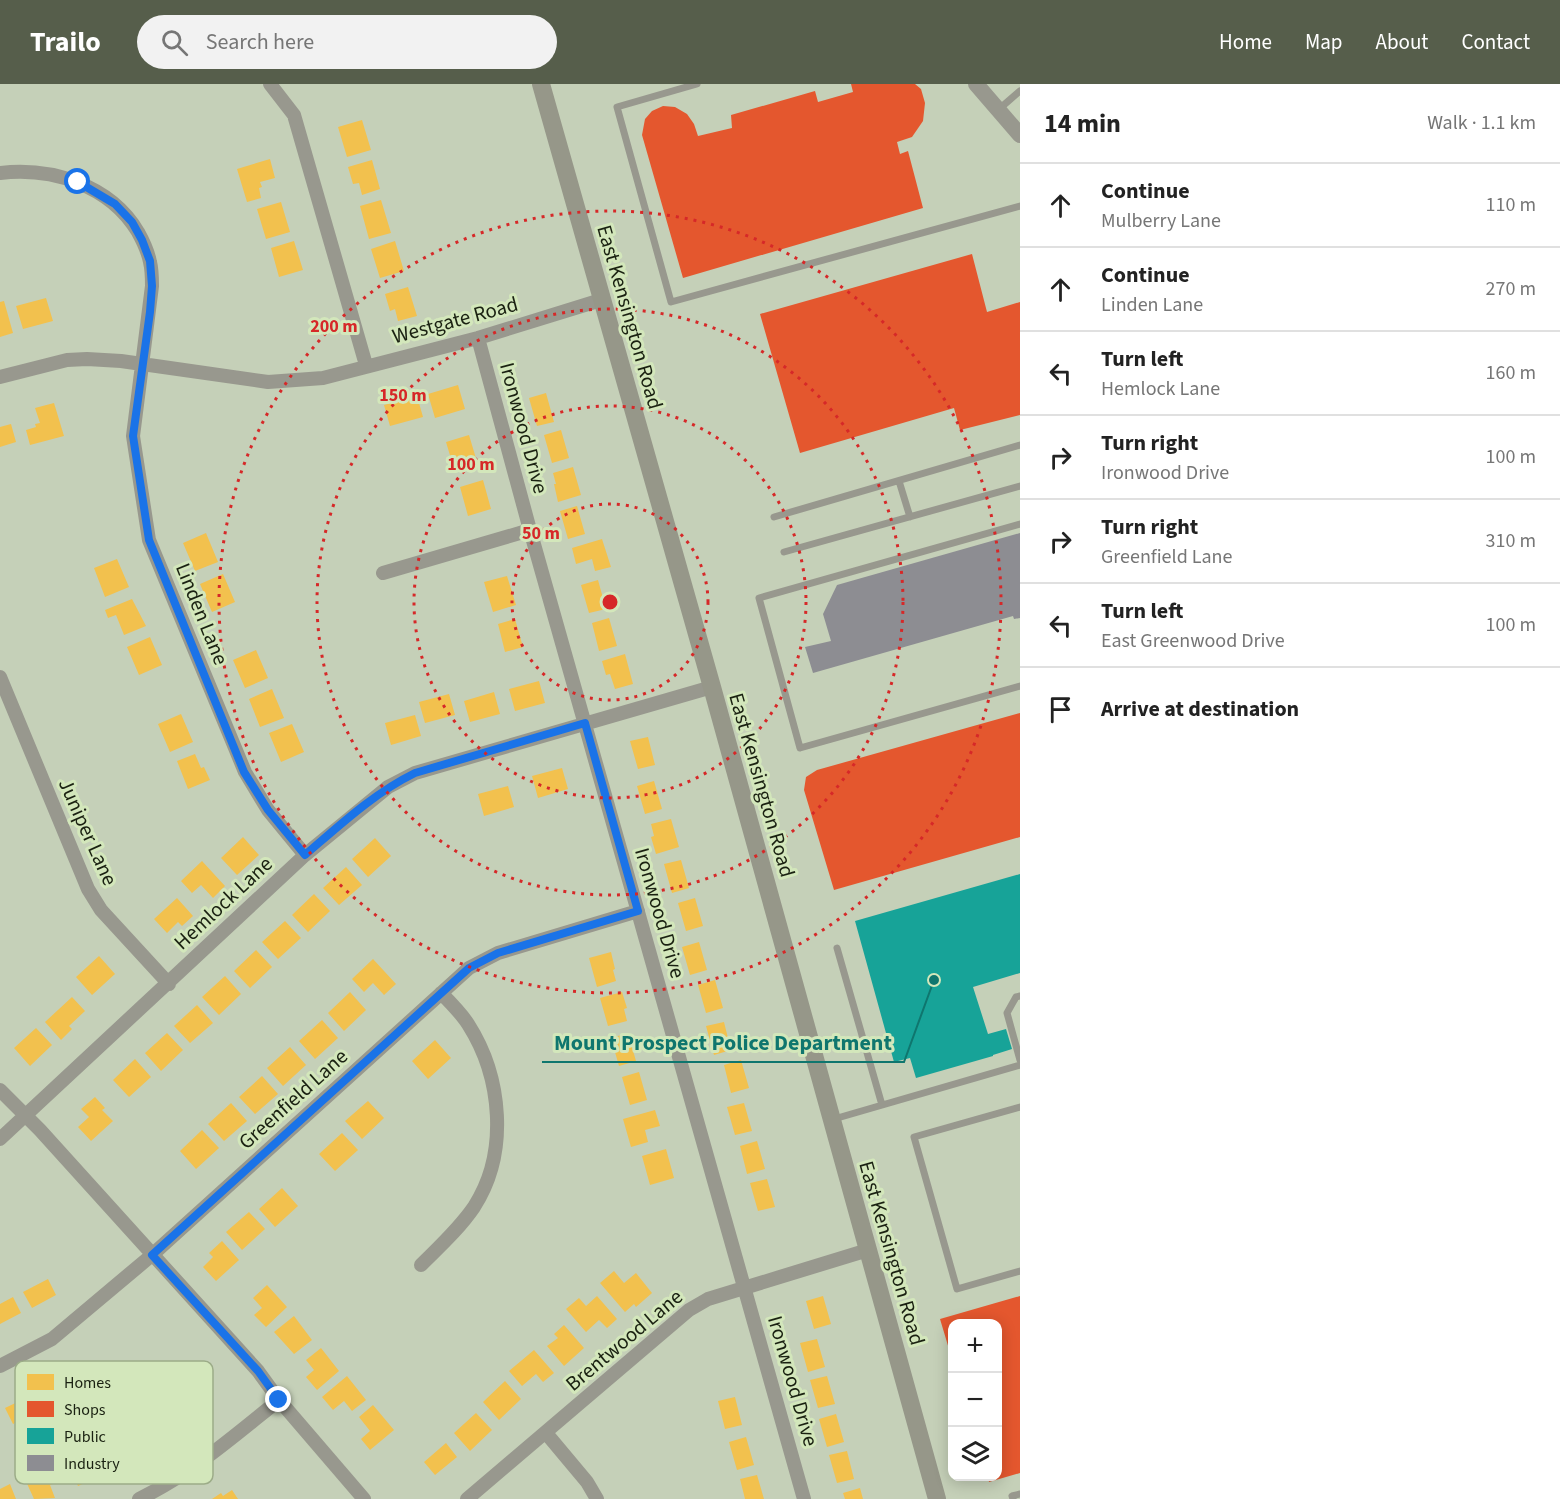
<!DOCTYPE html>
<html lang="en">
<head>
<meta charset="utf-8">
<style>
	body { margin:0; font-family:"Source Sans 3",sans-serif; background:#f2f2f2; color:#222 }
	.controls { position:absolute; right:18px; bottom:18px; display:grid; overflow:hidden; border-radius:12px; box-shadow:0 3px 15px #0003 }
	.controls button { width:54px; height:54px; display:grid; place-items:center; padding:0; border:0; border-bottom:2px solid #e0e0e0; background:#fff; color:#222; font:30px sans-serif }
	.stop { position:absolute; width:18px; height:18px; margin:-14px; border:4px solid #1a73e8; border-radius:50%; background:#fff }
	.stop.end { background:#1a73e8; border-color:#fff; box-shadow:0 2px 6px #0008 }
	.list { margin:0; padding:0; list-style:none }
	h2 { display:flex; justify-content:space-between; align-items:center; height:78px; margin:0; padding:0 24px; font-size:26px }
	h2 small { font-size:20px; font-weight:400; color:#767676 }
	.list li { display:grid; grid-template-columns:39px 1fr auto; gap:18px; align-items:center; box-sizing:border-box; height:84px; padding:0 24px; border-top:2px solid #e0e0e0 }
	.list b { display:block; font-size:22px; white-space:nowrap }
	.list p { margin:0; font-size:20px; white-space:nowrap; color:#767676 }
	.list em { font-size:20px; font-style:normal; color:#767676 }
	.icon { flex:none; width:33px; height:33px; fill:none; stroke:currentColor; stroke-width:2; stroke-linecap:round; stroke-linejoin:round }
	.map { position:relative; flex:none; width:1020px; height:1415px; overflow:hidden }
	header { display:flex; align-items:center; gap:36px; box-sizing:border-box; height:84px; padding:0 30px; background:#565e4b; color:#fff }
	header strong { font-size:28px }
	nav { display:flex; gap:33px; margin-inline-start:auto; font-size:21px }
	.search { width:420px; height:54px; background:#f2f2f2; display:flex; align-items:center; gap:15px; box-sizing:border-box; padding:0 21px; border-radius:33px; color:#767676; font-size:22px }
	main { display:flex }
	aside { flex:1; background:#fff }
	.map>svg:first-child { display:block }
	.homes { fill:#f2c14e }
	.shops { fill:#e4572e }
	.public { fill:#17a398 }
	.industry { fill:#8d8d92 }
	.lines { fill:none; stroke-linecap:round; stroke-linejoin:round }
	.service { stroke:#98988e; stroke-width:7 }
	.minor { stroke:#98988e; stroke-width:14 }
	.tertiary { stroke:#98988e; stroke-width:16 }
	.secondary { stroke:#969789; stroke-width:18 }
	.route { stroke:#1a73e8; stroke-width:8 }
	.ring { fill:none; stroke:#d62828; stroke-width:3; stroke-dasharray:3 6 }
	.labels { text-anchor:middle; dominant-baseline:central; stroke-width:6; stroke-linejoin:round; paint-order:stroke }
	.street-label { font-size:21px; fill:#1a2111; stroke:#d3e7bb }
	.key { fill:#d3e7bb; stroke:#9cac88; stroke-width:1.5 }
	.key-label { font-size:16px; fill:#1a2111 }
	.centre { fill:#d62828; stroke:#d3e7bb; stroke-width:3 }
	.ring-label { font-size:18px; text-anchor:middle; font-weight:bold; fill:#d62828; stroke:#d3e7bb; stroke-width:6; stroke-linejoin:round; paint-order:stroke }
	.leader { fill:none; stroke:#0f766e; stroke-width:2 }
	.callout-dot { fill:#0f766e; stroke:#d3e7bb; stroke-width:2 }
	.callout-label { font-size:22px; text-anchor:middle; font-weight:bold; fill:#0f766e; stroke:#d3e7bb; stroke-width:6; stroke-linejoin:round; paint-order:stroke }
</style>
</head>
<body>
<header>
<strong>Trailo</strong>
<div class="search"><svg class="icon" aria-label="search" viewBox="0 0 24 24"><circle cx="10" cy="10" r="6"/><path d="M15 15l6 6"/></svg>Search here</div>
<nav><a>Home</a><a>Map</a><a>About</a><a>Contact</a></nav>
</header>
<main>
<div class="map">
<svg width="1020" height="1415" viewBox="0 0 1020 1415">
	<rect width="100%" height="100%" fill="#c5d0b8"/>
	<path class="homes" d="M362,36L371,66L347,73L338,43Z
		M270,75L275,94L260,98L262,103L259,104L261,114L247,118L237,85Z
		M372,76L380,105L362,111L359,99L353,100L348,83Z
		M381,116L391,149L369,155L360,122Z
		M281,118L290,148L266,155L257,125Z
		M294,157L303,186L279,193L271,164Z
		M395,157L404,187L380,194L371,165Z
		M408,203L417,232L398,237L395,225L390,227L385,210Z
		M46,214L53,237L23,245L16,222Z
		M4,217L13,249L0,253V218Z
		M458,301L465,325L435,334L428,310Z
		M546,309L554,338L537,342L529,314Z
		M417,312L423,333L390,342L384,321Z
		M54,319L64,352L30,361L26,346L36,343L35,340L40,339L35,324Z
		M11,340L16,358L0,363V343Z
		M561,346L569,374L552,379L544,351Z
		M469,351L478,381L455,388L446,358Z
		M573,383L581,411L558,418L554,400H556L553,389Z
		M483,396L491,425L468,432L460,403Z
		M577,422L585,450L568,455L560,427Z
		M206,449L218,478L195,487L183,459Z
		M602,455L611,483L595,487L592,475L576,480L572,464Z
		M117,475L129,503L105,513L94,484Z
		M223,490L235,518L212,528L200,500Z
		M507,492L516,521L493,528L484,498Z
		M598,496L606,525L589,529L581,501Z
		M132,515L146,542L124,551L116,531L108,534L105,526Z
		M609,534L617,562L599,567L592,539Z
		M515,535L523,563L505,568L498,540Z
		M150,553L162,581L139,591L127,563Z
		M256,566L268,594L245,604L233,576Z
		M625,570L633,600L615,605L610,590L606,591L602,577Z
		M539,597L545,619L515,627L509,605Z
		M272,605L284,634L260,643L249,615Z
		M494,608L500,630L470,638L464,617Z
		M449,610L455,631L425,639L419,618Z
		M181,630L193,658L170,668L158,640Z
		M415,631L421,652L391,661L385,639Z
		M292,640L304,668L281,678L269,649Z
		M648,653L655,681L638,685L630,657Z
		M195,670L201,684L204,683L210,696L188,705L177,677Z
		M562,684L568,705L538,714L532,692Z
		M654,697L662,725L645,730L637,702Z
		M508,702L514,723L484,732L478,710Z
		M671,735L679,763L656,770L651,753L654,752L651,740Z
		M243,753L259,771L237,791L221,774Z
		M375,754L391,772L368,793L352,775Z
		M681,776L689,804L672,809L664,780Z
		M202,777L225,802L213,814L201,801L192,809L181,797Z
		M346,783L362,801L339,821L323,804Z
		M314,810L330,827L308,848L292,831Z
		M177,814L193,832L182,842L178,838L167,849L154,835Z
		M695,814L703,842L686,847L678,819Z
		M285,837L301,854L278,875L262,858Z
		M699,858L707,886L690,891L682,863Z
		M256,866L272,883L250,904L234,887Z
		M611,868L615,885L613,886L616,897L597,903L589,874Z
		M99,872L115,890L92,911L76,893Z
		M373,875L396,900L384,911L373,899L364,908L352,895Z
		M225,892L241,910L219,931L202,913Z
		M715,896L723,924L706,929L698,901Z
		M350,908L366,926L344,947L328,929Z
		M622,908L627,924L624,925L627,937L608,942L600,914Z
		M72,913L85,927L69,942L72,945L61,956L45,938Z
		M197,921L213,939L190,959L174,942Z
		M322,936L338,954L315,975L299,957Z
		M724,938L731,966L714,971L706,942Z
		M36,944L52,961L30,982L14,964Z
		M167,949L183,966L161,987L145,969Z
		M628,949L636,977L619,982L611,954Z
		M435,956L451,974L428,995L412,977Z
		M290,963L306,981L283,1002L267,984Z
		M135,975L151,993L129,1013L113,996Z
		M741,976L749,1004L731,1009L724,981Z
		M639,988L647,1016L630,1021L622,993Z
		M262,992L278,1010L255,1030L239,1013Z
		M95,1013L105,1024L102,1026L113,1037L91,1057L78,1043L89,1033L81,1025Z
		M368,1017L384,1034L362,1055L345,1037Z
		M231,1019L247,1037L224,1057L208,1040Z
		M744,1019L752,1047L735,1051L727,1023Z
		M655,1026L660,1042L645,1046L648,1058L631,1063L623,1035Z
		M202,1046L219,1064L196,1085L180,1067Z
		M342,1049L358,1066L335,1087L319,1070Z
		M757,1057L765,1085L747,1090L740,1062Z
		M666,1065L674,1094L650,1101L642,1072Z
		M767,1095L775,1123L758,1127L750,1099Z
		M282,1104L298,1122L275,1143L259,1125Z
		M249,1128L265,1145L242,1166L226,1148Z
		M222,1157L239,1176L216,1197L203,1183L213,1173L209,1169Z
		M614,1187L624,1199L636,1189L652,1209L636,1223L634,1220L625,1228L600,1199Z
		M48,1195L56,1211L32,1224L23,1208Z
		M267,1201L287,1223L266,1243L254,1231L262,1224L253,1214Z
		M597,1212L617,1235L607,1244L599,1236L586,1248L566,1225L579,1214L586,1222Z
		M823,1212L831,1240L814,1245L806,1217Z
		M13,1213L21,1229L0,1240V1220Z
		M294,1232L312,1256L294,1270L274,1248Z
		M564,1241L584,1264L564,1282L547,1262L558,1254L554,1250Z
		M817,1255L825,1283L808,1288L800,1259Z
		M321,1264L339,1287L317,1306L306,1293L314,1286L306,1276Z
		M534,1266L554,1289L543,1298L536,1290L522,1302L509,1287Z
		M347,1292L366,1316L352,1327L344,1317L333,1326L322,1313Z
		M827,1292L835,1320L818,1324L810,1296Z
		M505,1297L521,1315L499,1336L483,1318Z
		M30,1312L38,1327L13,1340L5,1324Z
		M735,1313L742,1341L725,1345L718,1317Z
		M373,1321L394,1346L370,1366L361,1355L370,1347L359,1333Z
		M476,1329L492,1346L470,1367L454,1349Z
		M836,1330L844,1358L827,1363L819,1335Z
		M746,1353L754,1381L737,1386L729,1358Z
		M446,1359L457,1373L435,1391L424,1378Z
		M847,1367L854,1395L837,1399L829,1371Z
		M96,1375L103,1391L78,1402L71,1386Z
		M52,1380L60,1397L50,1401L55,1414L34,1415L24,1393Z
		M757,1391L764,1415H745L740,1395Z
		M10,1400L16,1415H0V1405Z
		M860,1404L863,1415H845L843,1409Z
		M232,1406L238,1415H212L221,1409L223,1412Z"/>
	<path class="shops" d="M851,0H915L921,5L925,19L923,37L912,53L897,58L900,70L908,67L923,124L683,194L642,51L645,35L652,27L663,22L675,23L687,30L694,40L698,52L732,44L731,31L815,7L818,18L853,8Z
		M972,170L987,228L1020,218V331L960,346L954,324L800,369L760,230Z
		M1020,629V753L834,806L804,706L806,693L817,686Z
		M1020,1212V1389L989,1398L988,1392H998V1240H952V1275L940,1235Z"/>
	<path class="public" d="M1020,790V889L973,903L988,950L1006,945L1012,965L993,971V972L916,994L910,974L894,978L855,837Z"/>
	<path class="industry" d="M1020,449V534L1014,535L1013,532L813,589L805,563L831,557L823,530L837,501Z"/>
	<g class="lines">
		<path class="service" d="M697,0L617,23L671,218L1020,122
			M998,26L1020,7
			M899,397L910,433
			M774,433L1020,361
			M1020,440L759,514L800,664L1020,602
			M784,468L1020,402
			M837,864L882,1021
			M1020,912L1016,913L1007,929L1020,976
			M1020,1023L914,1053L957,1205L1020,1187
			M834,1035L1020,981
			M1013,1415L1012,1412L1020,1410"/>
		<path class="minor" d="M270,0L294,31L366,281
			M0,89C52,83 110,101 138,148C143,157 148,168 150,178C152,186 152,194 152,202L133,352L149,456L245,688L268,726L305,771
			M478,254L530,446L804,1415
			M0,293L67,276L87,275L121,277L268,298L323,294L478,254L601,216
			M383,489L530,446
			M0,593L88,805L101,826L169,900
			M0,1006L40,1046L258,1287L279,1316L364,1415
			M0,1055L305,771L388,703L415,689L712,603
			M421,1181C439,1163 459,1145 474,1123C509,1069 502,993 468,940C461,929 451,919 441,909
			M0,1282L52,1255L152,1171L469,884L498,869L638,827
			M546,1349L587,1398L597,1415
			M139,1415C191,1390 234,1352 279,1316
			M467,1415L689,1226L708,1215L868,1166"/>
		<path class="tertiary" d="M976,0L1020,51"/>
		<path class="secondary" d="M541,0L712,603L937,1415"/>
	</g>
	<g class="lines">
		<path class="route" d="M78,98L115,120L132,138L142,156L150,177L152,202L150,228L133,352L149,456L244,688L268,726L305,771C340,741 374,709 415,689L585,639L638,827L498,869L469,884L152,1171L258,1287L279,1316"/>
	</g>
	<g class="ring">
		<circle cx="610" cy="518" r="98"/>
		<circle cx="610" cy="518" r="196"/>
		<circle cx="610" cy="518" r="293"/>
		<circle cx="610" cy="518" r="391"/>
	</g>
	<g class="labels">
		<g class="street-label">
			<text transform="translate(630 233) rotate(74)">East Kensington Road</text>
			<text transform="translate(455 236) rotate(-15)">Westgate Road</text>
			<text transform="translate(524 344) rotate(75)">Ironwood Drive</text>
			<text transform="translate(202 530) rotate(68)">Linden Lane</text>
			<text transform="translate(762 701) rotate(74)">East Kensington Road</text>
			<text transform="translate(88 748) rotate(66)">Juniper Lane</text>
			<text transform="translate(223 819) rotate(-43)">Hemlock Lane</text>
			<text transform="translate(660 829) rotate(74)">Ironwood Drive</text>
			<text transform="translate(293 1015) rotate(-42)">Greenfield Lane</text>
			<text transform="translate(892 1169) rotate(74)">East Kensington Road</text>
			<text transform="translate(624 1256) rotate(-40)">Brentwood Lane</text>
			<text transform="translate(793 1297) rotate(74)">Ironwood Drive</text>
		</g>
	</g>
	<rect x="15" y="1277" width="198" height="123" rx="9" class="key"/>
	<rect x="27" y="1290" width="27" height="16" fill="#f2c14e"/>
	<rect x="27" y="1317" width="27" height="16" fill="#e4572e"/>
	<rect x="27" y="1344" width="27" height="16" fill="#17a398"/>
	<rect x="27" y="1371" width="27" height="16" fill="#8d8d92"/>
	<g class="key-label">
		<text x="64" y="1304">Homes</text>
		<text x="64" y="1331">Shops</text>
		<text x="64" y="1358">Public</text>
		<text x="64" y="1385">Industry</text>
	</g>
	<circle cx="610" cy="518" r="9" class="centre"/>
	<g class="ring-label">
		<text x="334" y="248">200 m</text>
		<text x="403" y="317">150 m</text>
		<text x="471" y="386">100 m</text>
		<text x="541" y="455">50 m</text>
	</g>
	<path class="leader" d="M934 896L904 978H542"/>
	<circle class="callout-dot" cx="934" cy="896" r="6"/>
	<g class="callout-label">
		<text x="723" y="966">Mount Prospect Police Department</text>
	</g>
</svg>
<div class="controls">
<button>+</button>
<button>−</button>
<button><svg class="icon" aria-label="layers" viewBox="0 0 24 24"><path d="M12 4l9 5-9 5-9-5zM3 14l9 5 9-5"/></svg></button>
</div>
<div class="stop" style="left:78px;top:98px"></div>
<div class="stop end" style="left:279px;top:1316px"></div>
</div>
<aside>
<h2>14 min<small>Walk · 1.1 km</small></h2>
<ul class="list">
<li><svg class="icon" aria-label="ahead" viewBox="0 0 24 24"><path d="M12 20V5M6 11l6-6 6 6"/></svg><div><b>Continue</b><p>Mulberry Lane</p></div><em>110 m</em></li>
<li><svg class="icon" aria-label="ahead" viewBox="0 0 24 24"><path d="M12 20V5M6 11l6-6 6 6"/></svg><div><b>Continue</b><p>Linden Lane</p></div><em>270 m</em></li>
<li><svg class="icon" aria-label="left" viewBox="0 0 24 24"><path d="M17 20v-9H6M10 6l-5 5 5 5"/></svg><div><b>Turn left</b><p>Hemlock Lane</p></div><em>160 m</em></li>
<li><svg class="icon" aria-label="right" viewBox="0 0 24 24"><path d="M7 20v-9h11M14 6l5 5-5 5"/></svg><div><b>Turn right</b><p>Ironwood Drive</p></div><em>100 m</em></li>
<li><svg class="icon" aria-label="right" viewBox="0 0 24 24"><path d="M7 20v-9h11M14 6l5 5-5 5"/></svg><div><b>Turn right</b><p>Greenfield Lane</p></div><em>310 m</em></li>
<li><svg class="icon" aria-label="left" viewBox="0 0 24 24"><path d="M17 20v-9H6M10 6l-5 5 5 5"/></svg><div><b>Turn left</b><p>East Greenwood Drive</p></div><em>100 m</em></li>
<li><svg class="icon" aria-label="arrive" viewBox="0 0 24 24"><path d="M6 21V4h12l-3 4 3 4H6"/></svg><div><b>Arrive at destination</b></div></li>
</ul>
</aside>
</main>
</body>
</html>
